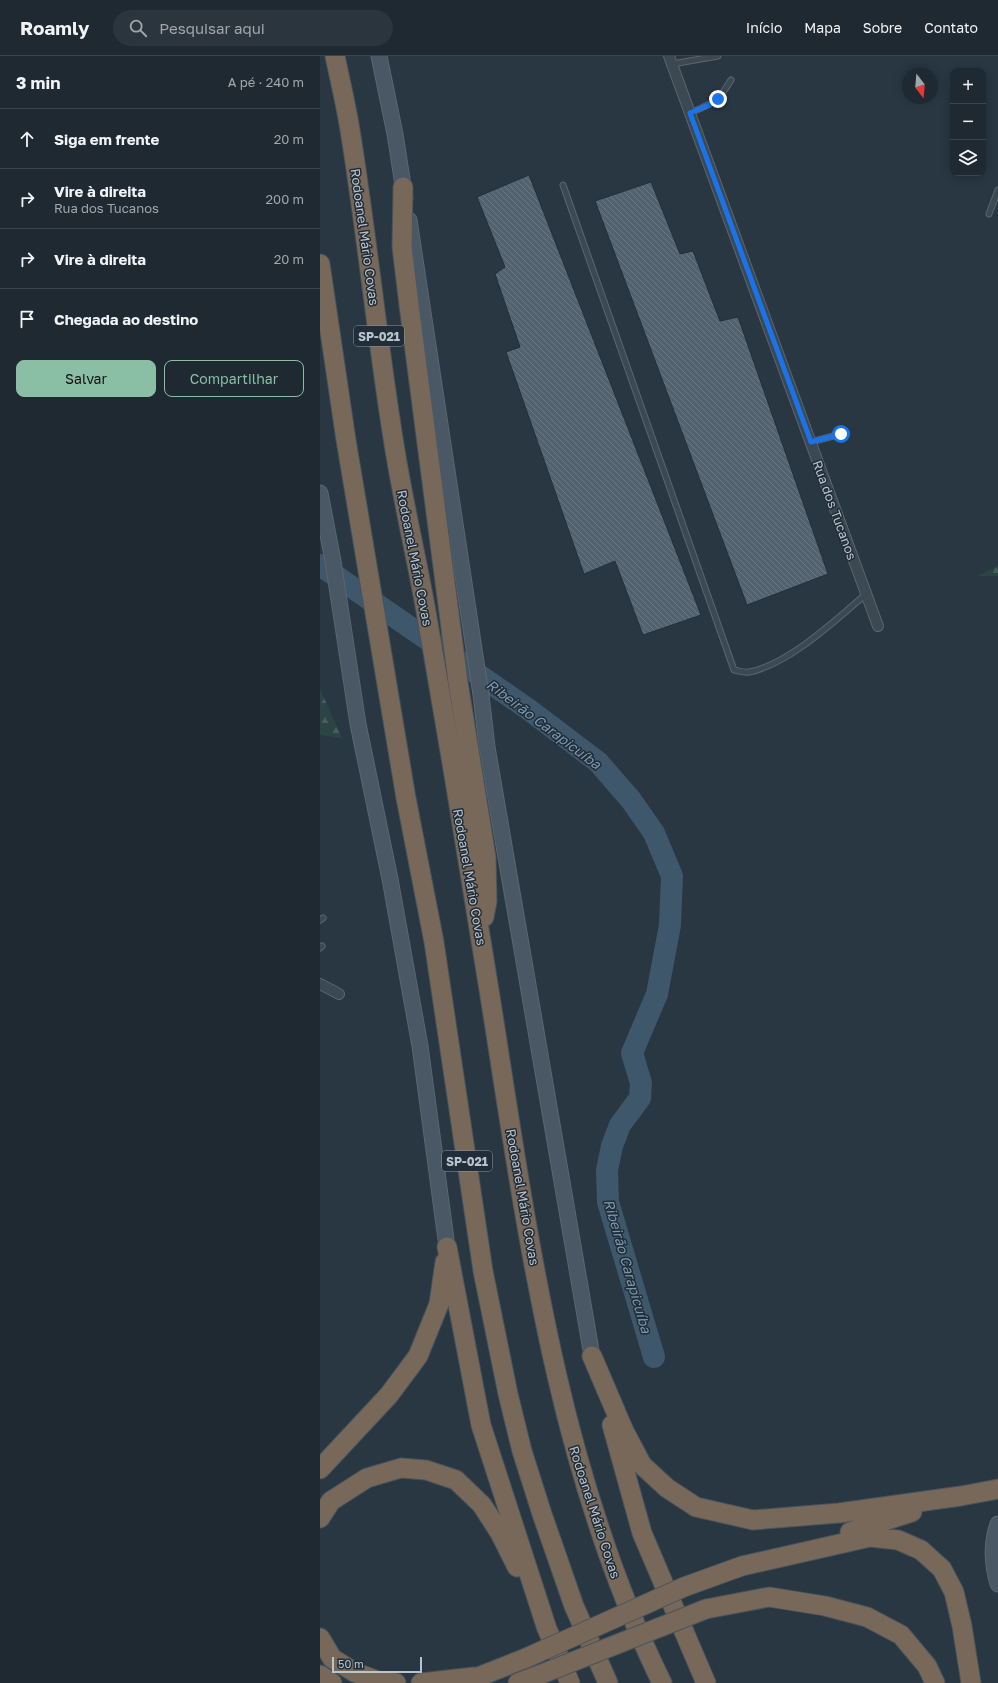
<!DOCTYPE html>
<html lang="pt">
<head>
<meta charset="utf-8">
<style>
	body { margin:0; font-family:"Golos Text",sans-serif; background:#2b353e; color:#f1f3f6 }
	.controls { position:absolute; right:12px; top:12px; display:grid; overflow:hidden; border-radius:8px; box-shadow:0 2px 10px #0003 }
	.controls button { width:36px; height:36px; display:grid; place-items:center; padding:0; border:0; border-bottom:1px solid #3c454d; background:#1e2932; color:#f1f3f6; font:20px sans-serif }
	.compass { position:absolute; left:582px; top:12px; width:36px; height:36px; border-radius:50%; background:#1e2932; box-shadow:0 2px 10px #0003; rotate:164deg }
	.scale { position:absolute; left:12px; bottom:10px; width:90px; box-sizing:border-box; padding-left:4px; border:2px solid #b9c3cc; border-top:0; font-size:11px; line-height:14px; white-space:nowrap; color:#b9c3cc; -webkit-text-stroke:3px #212d38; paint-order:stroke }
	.stop { position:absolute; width:12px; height:12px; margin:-9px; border:3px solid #1a73e8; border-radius:50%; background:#fff }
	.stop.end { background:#1a73e8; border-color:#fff; box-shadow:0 1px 4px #0008 }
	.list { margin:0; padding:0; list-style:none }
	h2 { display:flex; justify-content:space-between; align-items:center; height:52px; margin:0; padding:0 16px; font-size:17px }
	h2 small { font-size:13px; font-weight:400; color:#a1a6ac }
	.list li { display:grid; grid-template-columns:26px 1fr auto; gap:12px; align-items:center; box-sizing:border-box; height:60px; padding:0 16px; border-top:1px solid #3c454d }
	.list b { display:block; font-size:15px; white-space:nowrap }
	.list p { margin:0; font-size:13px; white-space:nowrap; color:#a1a6ac }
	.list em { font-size:13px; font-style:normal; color:#a1a6ac }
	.actions { display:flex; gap:8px; padding:12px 16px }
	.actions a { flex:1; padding:9px 0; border:1px solid #8abfa5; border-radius:8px; text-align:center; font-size:14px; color:#8abfa5 }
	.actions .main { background:#8abfa5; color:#111 }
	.icon { flex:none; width:22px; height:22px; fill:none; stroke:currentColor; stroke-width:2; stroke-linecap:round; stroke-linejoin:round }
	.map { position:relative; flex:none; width:678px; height:1627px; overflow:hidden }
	header { display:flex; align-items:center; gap:24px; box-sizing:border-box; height:56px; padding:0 20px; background:#1e2932; border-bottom:1px solid #3c454d }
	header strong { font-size:19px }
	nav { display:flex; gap:22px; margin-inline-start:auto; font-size:14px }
	.search { width:280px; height:36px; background:#2b353e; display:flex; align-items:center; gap:10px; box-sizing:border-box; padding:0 14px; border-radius:22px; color:#a1a6ac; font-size:15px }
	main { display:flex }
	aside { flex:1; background:#1e2932 }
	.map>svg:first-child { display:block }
	.forest { fill:url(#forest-firs) }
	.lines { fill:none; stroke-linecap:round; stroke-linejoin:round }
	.river { stroke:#3e576b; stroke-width:22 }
	.building { fill:url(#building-back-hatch); stroke:#232f39 }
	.service-casing { stroke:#5a666f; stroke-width:7 }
	.minor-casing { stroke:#5a666f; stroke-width:12 }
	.secondary-casing { stroke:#5a666f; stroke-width:17 }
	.motorway-casing { stroke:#47535c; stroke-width:21 }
	.service { stroke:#3c4852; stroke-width:5 }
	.minor { stroke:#3c4852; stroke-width:10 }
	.secondary { stroke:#4a5865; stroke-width:15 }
	.motorway { stroke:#786859; stroke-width:19 }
	.motorway-bridge-casing { stroke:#47535c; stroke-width:21; stroke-linecap:butt }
	.motorway-bridge { stroke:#786859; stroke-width:19 }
	.route { stroke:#1a73e8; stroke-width:5 }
	.labels { text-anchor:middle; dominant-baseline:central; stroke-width:3; stroke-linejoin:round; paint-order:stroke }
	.shield { fill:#212d38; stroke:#8b96a0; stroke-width:1 }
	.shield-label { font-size:12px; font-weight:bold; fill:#b9c3cc }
	.street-label { font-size:13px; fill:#b9c3cc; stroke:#212d38 }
	.water-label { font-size:14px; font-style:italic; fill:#7b97ad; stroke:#212d38 }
</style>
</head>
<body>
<header>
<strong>Roamly</strong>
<div class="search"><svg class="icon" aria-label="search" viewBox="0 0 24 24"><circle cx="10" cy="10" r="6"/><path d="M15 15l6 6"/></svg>Pesquisar aqui</div>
<nav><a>Início</a><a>Mapa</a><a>Sobre</a><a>Contato</a></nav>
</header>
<main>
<aside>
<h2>3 min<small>A pé · 240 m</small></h2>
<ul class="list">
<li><svg class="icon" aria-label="ahead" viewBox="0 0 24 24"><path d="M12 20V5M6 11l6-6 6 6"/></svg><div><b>Siga em frente</b></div><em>20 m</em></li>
<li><svg class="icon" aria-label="right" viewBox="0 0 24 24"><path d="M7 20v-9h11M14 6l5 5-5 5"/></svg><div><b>Vire à direita</b><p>Rua dos Tucanos</p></div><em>200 m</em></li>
<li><svg class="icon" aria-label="right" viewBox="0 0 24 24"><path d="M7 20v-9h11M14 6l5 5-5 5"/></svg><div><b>Vire à direita</b></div><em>20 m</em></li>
<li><svg class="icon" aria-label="arrive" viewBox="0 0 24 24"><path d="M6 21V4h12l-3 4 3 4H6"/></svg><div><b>Chegada ao destino</b></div></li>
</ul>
<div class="actions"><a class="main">Salvar</a><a>Compartilhar</a></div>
</aside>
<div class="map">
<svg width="678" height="1627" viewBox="0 0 678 1627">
	<defs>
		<pattern id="forest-firs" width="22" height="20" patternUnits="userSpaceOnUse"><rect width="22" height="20" fill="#2b4544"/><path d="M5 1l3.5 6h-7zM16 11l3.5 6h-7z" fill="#485e5e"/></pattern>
		<pattern id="building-back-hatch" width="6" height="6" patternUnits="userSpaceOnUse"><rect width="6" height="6" fill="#53626f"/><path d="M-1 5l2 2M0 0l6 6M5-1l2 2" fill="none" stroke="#6a7782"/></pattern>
	</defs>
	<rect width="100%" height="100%" fill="#283742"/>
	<path class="forest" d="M678,510V520H657Z
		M0,632V633L22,682L0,679Z"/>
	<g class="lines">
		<path class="river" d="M0,509L208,653L278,706L311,744L334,777L352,820L350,869L337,938L312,997L321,1027L320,1042L300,1069L292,1090L287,1114L288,1146L334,1301"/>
	</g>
	<path class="building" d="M209,119L381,559L323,579L295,505L264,518L186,296L200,291L175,218L185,211L157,141Z
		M331,126L360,198L373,195L400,265L418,261L508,518L427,549L275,145Z"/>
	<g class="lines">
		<g class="service-casing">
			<path id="service" d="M352,8L398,0
				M370,57C393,47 398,46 411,24
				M243,129L414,614C419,615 425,617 429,616C468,609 517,563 546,538
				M669,158L678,134
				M491,386L521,378
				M0,864L3,862
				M0,892L2,890"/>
		</g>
		<g class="minor-casing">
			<path id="minor" d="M349,0L558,570
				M0,928L19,938"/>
		</g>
		<g class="secondary-casing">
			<path id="secondary" d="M59,0L75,78L85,142
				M89,164L161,639L167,691L272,1300
				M0,437L13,505L38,668L70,823L100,990L127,1191
				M678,1468C671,1488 672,1508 678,1528"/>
		</g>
		<g class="motorway-casing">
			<path id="motorway" d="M15,0C20,24 26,49 30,74C47,178 57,284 74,388C83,446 97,503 107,561C129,687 150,814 170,940C207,1174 237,1413 342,1627
				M83,131L82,191L89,249L138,626L166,801L167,845L164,861
				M0,208L26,384L86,742L114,886L163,1215L188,1338L202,1395L222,1458L254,1550L288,1627
				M127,1191L161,1369L227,1573
				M272,1300L304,1375L322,1409L347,1432L376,1451L433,1464L519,1457L641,1440L678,1433
				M292,1369L322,1477L386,1627
				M0,1413L69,1339L98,1300L119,1248L125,1206
				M0,1462L11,1445L47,1422L81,1412L106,1414L136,1424L162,1449L180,1477L197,1511
				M530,1476L592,1456
				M364,1531L422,1510L550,1481L578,1484L601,1494L622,1513L634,1536L642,1570L651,1627
				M386,1553L449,1541L505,1550L547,1561L581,1579L607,1610L615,1627
				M228,1575L250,1627
				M0,1582L12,1602L34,1616L58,1625L76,1627
				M0,1619L12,1627
				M101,1627L154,1621
				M143,1627L206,1602
				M198,1627L214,1621"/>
		</g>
		<use href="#service" class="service"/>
		<use href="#minor" class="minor"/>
		<use href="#secondary" class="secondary"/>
		<use href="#motorway" class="motorway"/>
		<g class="motorway-bridge-casing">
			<path id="motorway-bridge" d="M206,1602L364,1531
				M214,1621L386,1553"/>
		</g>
		<use href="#motorway-bridge" class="motorway-bridge"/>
	</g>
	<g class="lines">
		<path class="route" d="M398,43L391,48L370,57L491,386L521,378"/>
	</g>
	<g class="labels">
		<g class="shield">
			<rect x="34" y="270" width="50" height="20" rx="3"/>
			<rect x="122" y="1095" width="50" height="20" rx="3"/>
		</g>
		<g class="shield-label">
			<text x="59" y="280">SP-021</text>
			<text x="147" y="1105">SP-021</text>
		</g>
		<g class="street-label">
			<text transform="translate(45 181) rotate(82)">Rodoanel Mário Covas</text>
			<text transform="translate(515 454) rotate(70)">Rua dos Tucanos</text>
			<text transform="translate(95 502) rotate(79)">Rodoanel Mário Covas</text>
			<text transform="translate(150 821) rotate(80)">Rodoanel Mário Covas</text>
			<text transform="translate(203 1141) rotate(80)">Rodoanel Mário Covas</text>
			<text transform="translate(275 1456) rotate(72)">Rodoanel Mário Covas</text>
		</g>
		<g class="water-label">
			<text transform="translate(224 668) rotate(37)">Ribeirão Carapicuíba</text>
			<text transform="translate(308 1210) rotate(74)">Ribeirão Carapicuíba</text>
		</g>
	</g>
</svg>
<div class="controls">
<button>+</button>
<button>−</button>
<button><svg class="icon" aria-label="layers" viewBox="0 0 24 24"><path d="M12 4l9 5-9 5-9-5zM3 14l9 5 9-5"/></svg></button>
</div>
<svg class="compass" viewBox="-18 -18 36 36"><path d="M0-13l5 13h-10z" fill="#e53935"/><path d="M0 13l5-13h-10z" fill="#a1a6ac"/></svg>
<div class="scale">50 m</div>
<div class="stop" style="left:521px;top:378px"></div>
<div class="stop end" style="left:398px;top:43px"></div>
</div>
</main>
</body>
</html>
